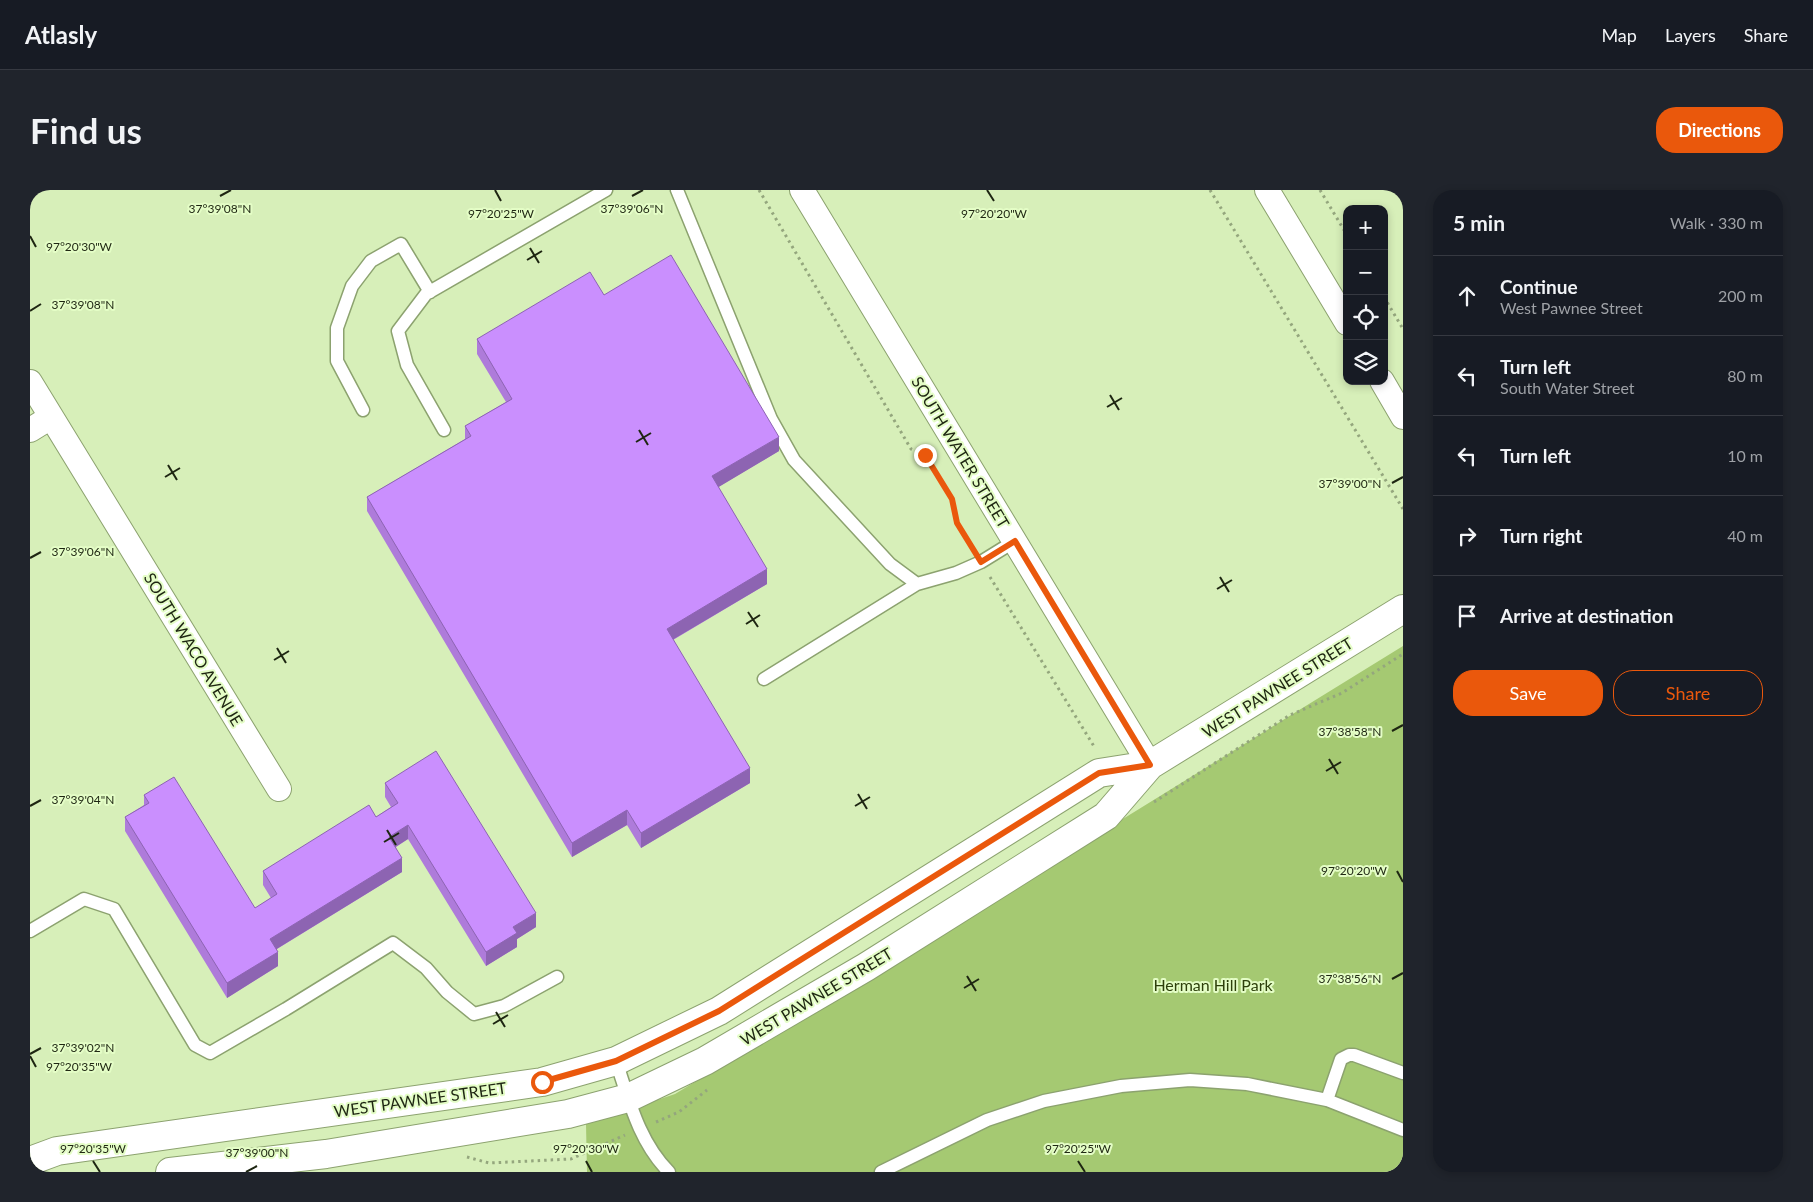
<!DOCTYPE html>
<html lang="en">
<head>
<meta charset="utf-8">
<style>
	body { margin:0; font-family:Lato,sans-serif; background:#20242c; color:#f1f3f6 }
	.controls { position:absolute; right:15px; top:15px; display:grid; overflow:hidden; border-radius:10px; box-shadow:0 2px 8px #0003 }
	.controls button { width:45px; height:45px; display:grid; place-items:center; padding:0; border:0; border-bottom:1px solid #363941; background:#171b24; color:#f1f3f6; font:25px sans-serif }
	.stop { position:absolute; width:15px; height:15px; margin:-11px; border:4px solid #ea580c; border-radius:50%; background:#fff }
	.stop.end { background:#ea580c; border-color:#fff; box-shadow:0 1px 5px #0008 }
	.list { margin:0; padding:0; list-style:none }
	h2 { display:flex; justify-content:space-between; align-items:center; height:65px; margin:0; padding:0 20px; font-size:21px }
	h2 small { font-size:16px; font-weight:400; color:#9ea1a6 }
	.list li { display:grid; grid-template-columns:32px 1fr auto; gap:15px; align-items:center; box-sizing:border-box; height:80px; padding:0 20px; border-top:1px solid #363941 }
	.list b { display:block; font-size:19px; white-space:nowrap }
	.list p { margin:0; font-size:16px; white-space:nowrap; color:#9ea1a6 }
	.list em { font-size:16px; font-style:normal; color:#9ea1a6 }
	.actions { display:flex; gap:10px; padding:15px 20px }
	.actions a { flex:1; padding:11px 0; border:1px solid #ea580c; border-radius:20px; text-align:center; font-size:18px; color:#ea580c }
	.actions .main { background:#ea580c; color:#fff }
	.icon { flex:none; width:28px; height:28px; fill:none; stroke:currentColor; stroke-width:2; stroke-linecap:round; stroke-linejoin:round }
	.map { position:relative; flex:none; width:1373px; height:982px; overflow:hidden; border-radius:20px }
	header { display:flex; align-items:center; gap:30px; box-sizing:border-box; height:70px; padding:0 25px; background:#171b24; border-bottom:1px solid #363941 }
	header strong { font-size:24px }
	nav { display:flex; gap:28px; margin-inline-start:auto; font-size:18px }
	.intro { display:flex; align-items:center; justify-content:space-between; box-sizing:border-box; height:120px; padding:0 30px }
	h1 { margin:0; font-size:35px }
	.button { padding:12px 22px; border-radius:20px; background:#ea580c; color:#fff; font-size:18px; font-weight:700 }
	main { display:flex; gap:30px; padding:0 30px }
	aside { flex:1; background:#171b24; border-radius:20px; box-shadow:0 2px 8px #0003 }
	.map>svg:first-child { display:block }
	.green { fill:#a5c972 }
	.lines { fill:none; stroke-linecap:round; stroke-linejoin:round }
	.lane-casing { stroke:#8ca26f; stroke-width:15 }
	.street-casing { stroke:#8ca26f; stroke-width:26 }
	.secondary-casing { stroke:#8ca26f; stroke-width:30 }
	.path { stroke:#94a67d; stroke-width:3; stroke-dasharray:2.5 4; stroke-linecap:butt }
	.lane { stroke:#fff; stroke-width:12 }
	.street { stroke:#fff; stroke-width:24 }
	.secondary { stroke:#fff; stroke-width:28 }
	.wall { fill:#ae7bda }
	.shaded-wall { fill:#8d64b2 }
	.building { fill:#ca8ffe; stroke:#8d64b2 }
	.route { stroke:#ea580c; stroke-width:6 }
	.ticks { fill:none; stroke:#1e2612; stroke-width:2 }
	.labels { text-anchor:middle; dominant-baseline:central; stroke-width:4; stroke-linejoin:round; paint-order:stroke }
	.street-label { font-size:16px; fill:#1e2612; stroke:#e4fdc6 }
	.park-label { font-size:16px; fill:#2d3f0b; stroke:#e4fdc6 }
	.ticks-label { font-size:12px; text-anchor:middle; fill:#1e2612; stroke:#e4fdc6; stroke-width:4; stroke-linejoin:round; paint-order:stroke }
</style>
</head>
<body>
<header>
<strong>Atlasly</strong>
<nav><a>Map</a><a>Layers</a><a>Share</a></nav>
</header>
<div class="intro"><h1>Find us</h1><a class="button">Directions</a></div>
<main>
<div class="map">
<svg width="1373" height="982" viewBox="0 0 1373 982">
	<rect width="100%" height="100%" fill="#d7efb9"/>
	<path class="green" d="M1373,456V982H557L556,934L645,904L764,832Z"/>
	<g class="lines">
		<g class="lane-casing">
			<path id="lane" d="M647,0L741,229L764,270L860,374L887,394
				M333,220L307,171V138L322,96L341,71L371,54L400,102
				M414,240L377,175L368,141L396,104L576,0
				M734,489L887,394L926,383L951,372L985,351
				M0,741L54,709L84,719L165,855L180,863L256,819L363,753L396,778L417,802L444,824L474,816L527,787
				M586,871C599,910 609,952 639,982
				M1297,910L1311,869L1319,865H1324L1373,883
				M851,982L957,930L1014,911L1091,896L1160,890L1217,894L1297,910L1373,940"/>
		</g>
		<g class="street-casing">
			<path id="street" d="M772,0L1120,575
				M1237,0L1317,133
				M1352,191L1373,227
				M0,192L249,599
				M0,240L21,227"/>
		</g>
		<g class="secondary-casing">
			<path id="secondary" d="M0,971L27,961L512,892L586,871L689,821L1069,583L1120,575
				M140,982L296,964L538,924L598,908L675,871L836,777L1076,626L1120,575L1373,419"/>
		</g>
		<path class="path" d="M729,0L881,259L895,265L922,309L927,333L942,358
			M1180,0L1373,319
			M1290,0L1317,45
			M1354,107L1373,139
			M960,387L1065,558
			M1124,612L1260,525L1312,503L1373,464
			M626,932L649,922L677,900
			M437,967L459,973L541,969L595,945"/>
		<use href="#lane" class="lane"/>
		<use href="#street" class="street"/>
		<use href="#secondary" class="secondary"/>
	</g>
	<path class="wall" d="M574,105L749,261L688,297L737,394L643,450L720,593L611,658L597,635L542,667L337,321V307L435,249V236L476,212L447,164V149Z
		M355,593L506,737L487,749V757L456,776L378,649L366,657L372,682L247,759L248,776L197,808L95,641V627L114,615V605L225,718L241,708L233,695V681L346,627L361,617L355,607Z"/>
	<path class="shaded-wall" d="M749,247V261L682,301V286Z
		M737,379V394L637,453V439Z
		M720,578V593L611,658V643Z
		M597,620V635L542,667V653Z
		M378,635V649L359,661V647Z
		M372,668V682L240,763V749Z
		M506,723V737L487,749V757L456,776V762L483,737Z
		M248,762V776L197,808V793Z"/>
	<path class="building" d="M641,65L749,247L682,286L737,379L637,439L720,578L611,643L597,620L542,653L337,307L441,246L435,236L482,209L447,149L560,82L574,105Z
		M406,561L506,723L483,737L487,743L456,762L378,635L359,647L372,668L240,749L248,762L197,793L95,627L119,613L114,605L144,587L225,718L247,704L233,681L339,615L346,627L368,613L355,593Z"/>
	<g class="lines">
		<path class="route" d="M512,892L586,871L689,821L1069,583L1120,575L985,351L951,372L927,333L922,309L895,265"/>
	</g>
	<path class="ticks" d="M465,0L471,11M957,0L964,11M190,6L201,0M602,6L613,0M0,46L6,57M500,58L509,73M497,70L512,61M0,121L11,114M1080,205L1089,220M1077,217L1092,208M609,240L618,255M606,252L621,243M138,275L147,290M135,287L150,278M1362,293L1373,287M0,368L11,362M1190,387L1199,402M1187,399L1202,390M718,422L728,437M716,434L730,425M247,458L256,473M244,470L259,461M1362,541L1373,535M1299,569L1308,584M1296,581L1311,572M828,604L837,619M0,616L11,610M825,616L840,607M357,640L366,655M354,652L369,643M1367,681L1373,692M937,786L946,801M1362,789L1373,783M934,798L949,789M466,822L475,837M463,834L478,825M0,864L11,858M0,866L6,877M63,971L70,982M556,971L562,982M1048,971L1055,982M216,982L227,976"/>
	<g class="labels">
		<g class="street-label">
			<text transform="translate(931 262) rotate(59)">SOUTH WATER STREET</text>
			<text transform="translate(164 459) rotate(59)">SOUTH WACO AVENUE</text>
			<text transform="translate(1247 497) rotate(-32)">WEST PAWNEE STREET</text>
			<text transform="translate(786 806) rotate(-31)">WEST PAWNEE STREET</text>
			<text transform="translate(390 909) rotate(-8)">WEST PAWNEE STREET</text>
		</g>
		<g class="park-label">
			<text x="1183" y="794">Herman Hill Park</text>
		</g>
	</g>
	<g class="ticks-label">
		<text x="190" y="23">37°39'08"N</text>
		<text x="602" y="23">37°39'06"N</text>
		<text x="471" y="28">97°20'25"W</text>
		<text x="964" y="28">97°20'20"W</text>
		<text x="49" y="61">97°20'30"W</text>
		<text x="53" y="119">37°39'08"N</text>
		<text x="1320" y="298">37°39'00"N</text>
		<text x="53" y="366">37°39'06"N</text>
		<text x="1320" y="546">37°38'58"N</text>
		<text x="53" y="614">37°39'04"N</text>
		<text x="1324" y="685">97°20'20"W</text>
		<text x="1320" y="793">37°38'56"N</text>
		<text x="53" y="862">37°39'02"N</text>
		<text x="49" y="881">97°20'35"W</text>
		<text x="63" y="963">97°20'35"W</text>
		<text x="556" y="963">97°20'30"W</text>
		<text x="1048" y="963">97°20'25"W</text>
		<text x="227" y="967">37°39'00"N</text>
	</g>
</svg>
<div class="controls">
<button>+</button>
<button>−</button>
<button><svg class="icon" aria-label="locate" viewBox="0 0 24 24"><circle cx="12" cy="12" r="6"/><path d="M12 2v4M12 18v4M2 12h4M18 12h4"/></svg></button>
<button><svg class="icon" aria-label="layers" viewBox="0 0 24 24"><path d="M12 4l9 5-9 5-9-5zM3 14l9 5 9-5"/></svg></button>
</div>
<div class="stop" style="left:512px;top:892px"></div>
<div class="stop end" style="left:895px;top:265px"></div>
</div>
<aside>
<h2>5 min<small>Walk · 330 m</small></h2>
<ul class="list">
<li><svg class="icon" aria-label="ahead" viewBox="0 0 24 24"><path d="M12 20V5M6 11l6-6 6 6"/></svg><div><b>Continue</b><p>West Pawnee Street</p></div><em>200 m</em></li>
<li><svg class="icon" aria-label="left" viewBox="0 0 24 24"><path d="M17 20v-9H6M10 6l-5 5 5 5"/></svg><div><b>Turn left</b><p>South Water Street</p></div><em>80 m</em></li>
<li><svg class="icon" aria-label="left" viewBox="0 0 24 24"><path d="M17 20v-9H6M10 6l-5 5 5 5"/></svg><div><b>Turn left</b></div><em>10 m</em></li>
<li><svg class="icon" aria-label="right" viewBox="0 0 24 24"><path d="M7 20v-9h11M14 6l5 5-5 5"/></svg><div><b>Turn right</b></div><em>40 m</em></li>
<li><svg class="icon" aria-label="arrive" viewBox="0 0 24 24"><path d="M6 21V4h12l-3 4 3 4H6"/></svg><div><b>Arrive at destination</b></div></li>
</ul>
<div class="actions"><a class="main">Save</a><a>Share</a></div>
</aside>
</main>
</body>
</html>
